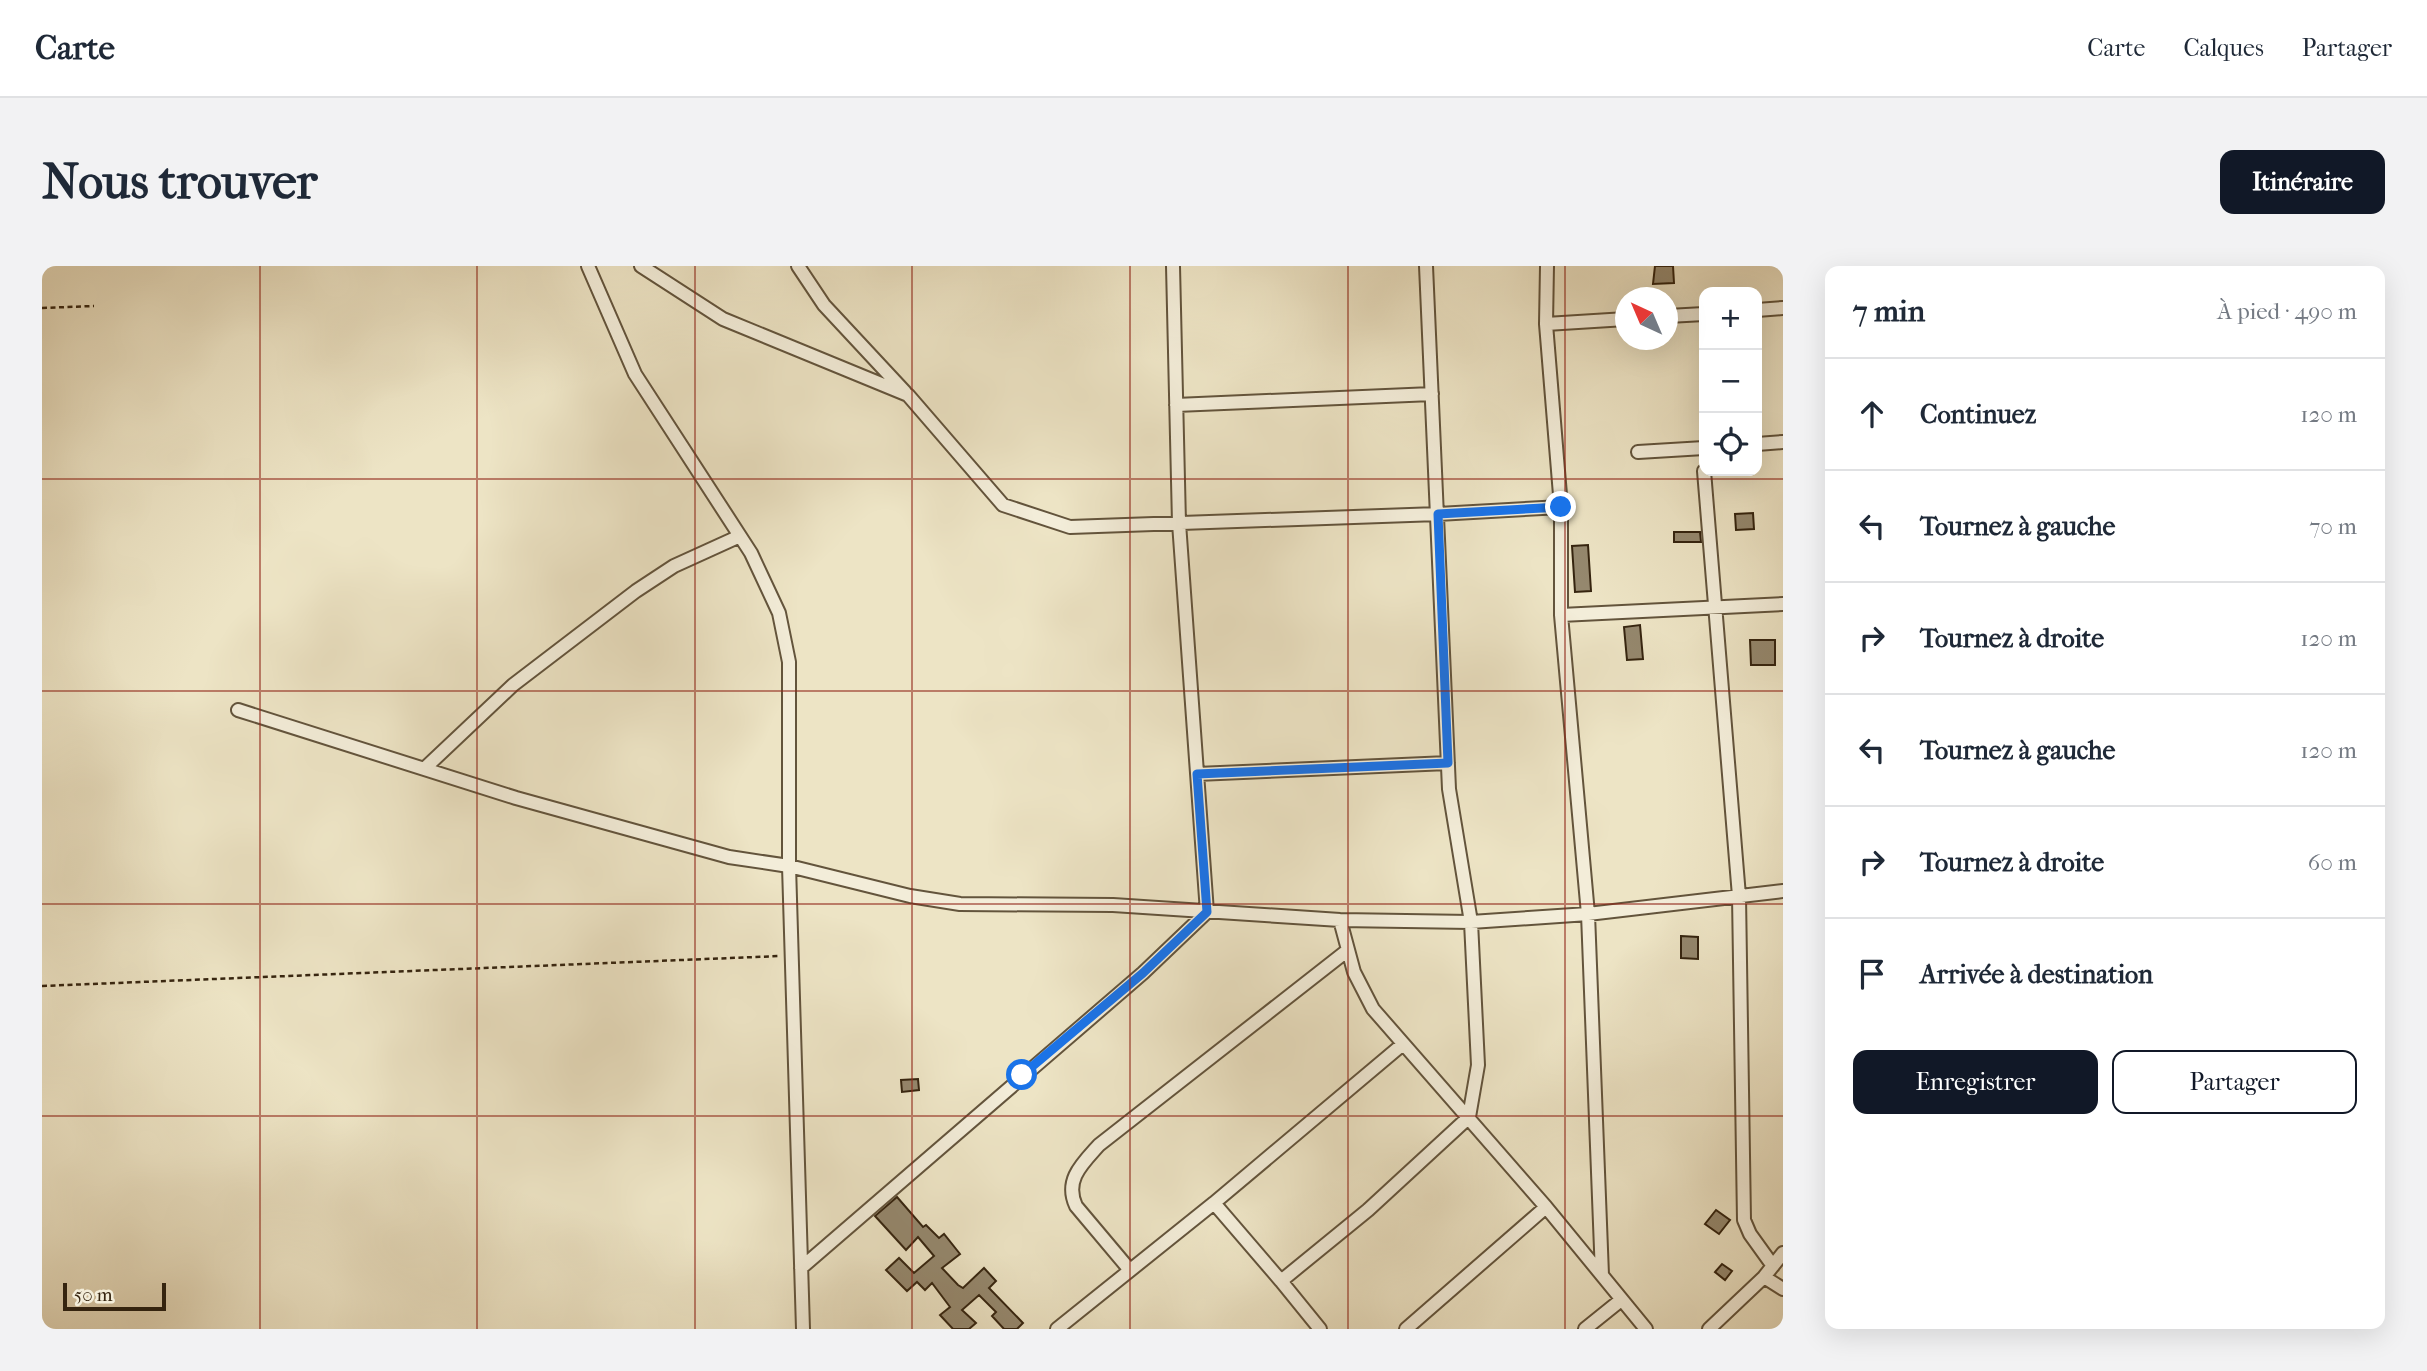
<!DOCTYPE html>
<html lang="fr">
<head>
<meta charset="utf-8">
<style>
	body { margin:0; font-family:"IM FELL French Canon",serif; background:#f2f2f3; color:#1f2937 }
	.controls { position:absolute; right:21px; top:21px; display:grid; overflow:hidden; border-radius:14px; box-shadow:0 7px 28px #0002 }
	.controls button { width:63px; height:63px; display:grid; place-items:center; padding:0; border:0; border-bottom:2px solid #e0e1e3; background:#fff; color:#1f2937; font:35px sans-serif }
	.compass { position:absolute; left:1573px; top:21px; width:63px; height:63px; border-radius:50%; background:#fff; box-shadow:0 7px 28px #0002; rotate:316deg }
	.scale { position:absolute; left:21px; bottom:18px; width:103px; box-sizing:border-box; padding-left:7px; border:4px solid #35240f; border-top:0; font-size:19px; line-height:24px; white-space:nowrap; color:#35240f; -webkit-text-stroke:5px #f3edd9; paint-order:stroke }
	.stop { position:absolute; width:21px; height:21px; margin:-16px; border:5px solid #1a73e8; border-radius:50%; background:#fff }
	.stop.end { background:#1a73e8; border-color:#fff; box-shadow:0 2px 7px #0008 }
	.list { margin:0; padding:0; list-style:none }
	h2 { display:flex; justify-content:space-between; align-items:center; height:91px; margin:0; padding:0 28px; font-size:30px }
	h2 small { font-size:23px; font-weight:400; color:#747a83 }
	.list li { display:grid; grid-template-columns:46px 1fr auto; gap:21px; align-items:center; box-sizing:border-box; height:112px; padding:0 28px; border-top:2px solid #e0e1e3 }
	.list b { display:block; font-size:26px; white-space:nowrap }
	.list em { font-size:23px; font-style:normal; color:#747a83 }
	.actions { display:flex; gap:14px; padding:21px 28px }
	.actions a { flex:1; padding:16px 0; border:2px solid #111827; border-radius:14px; text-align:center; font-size:24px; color:#111827 }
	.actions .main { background:#111827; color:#fff }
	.icon { flex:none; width:38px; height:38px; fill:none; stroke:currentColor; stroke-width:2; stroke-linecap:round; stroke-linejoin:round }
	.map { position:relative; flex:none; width:1741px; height:1063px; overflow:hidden; border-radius:14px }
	header { display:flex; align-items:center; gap:42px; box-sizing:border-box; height:98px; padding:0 35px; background:#fff; border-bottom:2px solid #e0e1e3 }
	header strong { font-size:33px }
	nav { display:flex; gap:38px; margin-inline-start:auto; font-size:24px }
	.intro { display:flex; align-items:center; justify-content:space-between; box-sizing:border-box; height:168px; padding:0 42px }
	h1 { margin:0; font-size:49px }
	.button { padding:18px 32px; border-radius:14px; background:#111827; color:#fff; font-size:24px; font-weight:700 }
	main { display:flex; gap:42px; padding:0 42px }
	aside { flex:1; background:#fff; border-radius:14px; box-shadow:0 7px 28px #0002 }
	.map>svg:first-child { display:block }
	.building { fill:#95886e; stroke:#35240f; stroke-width:2 }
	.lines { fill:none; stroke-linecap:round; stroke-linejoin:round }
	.street-casing { stroke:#63543c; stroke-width:16 }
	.path { stroke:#35240f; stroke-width:2.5; stroke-dasharray:5 3.5; stroke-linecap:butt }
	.street { stroke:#f3edd9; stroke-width:12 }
	.route { stroke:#1a73e8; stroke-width:9 }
	.grid { fill:none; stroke:#8f2418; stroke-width:2; stroke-opacity:0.55 }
</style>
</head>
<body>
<header>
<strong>Carte</strong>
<nav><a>Carte</a><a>Calques</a><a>Partager</a></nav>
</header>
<div class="intro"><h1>Nous trouver</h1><a class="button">Itinéraire</a></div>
<main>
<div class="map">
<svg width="1741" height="1063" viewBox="0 0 1741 1063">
	<rect width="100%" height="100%" fill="#ede4c5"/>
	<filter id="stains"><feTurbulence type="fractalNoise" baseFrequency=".00286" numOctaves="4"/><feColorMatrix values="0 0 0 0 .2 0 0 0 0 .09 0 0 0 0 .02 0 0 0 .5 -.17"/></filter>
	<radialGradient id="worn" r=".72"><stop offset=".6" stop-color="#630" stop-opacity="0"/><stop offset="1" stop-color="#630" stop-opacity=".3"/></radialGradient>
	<path class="building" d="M1613,0H1631L1632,17L1611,18Z
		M1711,247L1712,263L1694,264L1693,248Z
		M1632,266H1658L1659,276H1632Z
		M1546,279L1549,325L1533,326L1530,280Z
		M1598,359L1601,393L1585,394L1582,361Z
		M1708,374H1733V399H1709Z
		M1639,670L1656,671V693L1639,692Z
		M876,813L877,824L860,826L859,814Z
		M855,931L881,961L884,959L897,972L902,968L918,988L900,1002L916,1019L921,1022L942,1002L954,1015L947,1022L981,1057L975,1063H962L950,1050L954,1046L937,1029L920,1044L934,1057L927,1063H911L898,1049L908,1041L890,1017L883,1024L875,1016L865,1025L844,1004L857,992L872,1007L892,990L876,971L864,984L833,950Z
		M1674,944L1688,954L1677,968L1663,958Z
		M1680,998L1690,1005L1683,1014L1673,1006Z"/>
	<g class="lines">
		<g class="street-casing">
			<path id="street" d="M546,0L593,108L709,287L737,347L747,396V600L761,1063
				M599,0L681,53L866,129L961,239L1028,261L1396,248L1519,241
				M756,0L782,39L863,126
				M1505,0L1504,58L1519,241V349L1546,648L1560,1009
				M1715,44L1741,42
				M1626,50L1662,48
				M1504,58L1584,53
				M1134,139L1390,128
				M1715,178L1741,176
				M1596,186L1662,182
				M1662,205L1697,630L1702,954L1708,968L1731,1000
				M1519,349L1741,338
				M196,444L474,532L687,591L747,600L868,630L918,638L1071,639L1298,654L1429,656L1546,648L1741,625
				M382,503L471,419L594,325L632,300L698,270
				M1155,508L1406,497
				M1298,654L1312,706L1331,743L1504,941L1604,1063
				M1172,937L1239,1015L1326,944L1427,851L1436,799L1429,656L1407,523L1384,0
				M759,1002L1101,707L1165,646L1137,257L1131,0
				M1087,1003L1034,940C1022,914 1040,898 1057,879L1306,684
				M1722,1011L1741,1023
				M1239,1015L1278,1063
				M1015,1063L1172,937L1361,778
				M1364,1063L1504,941
				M1543,1063L1579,1034
				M1667,1063L1722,1011L1741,987"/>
		</g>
		<path class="path" d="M0,42L52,40
			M0,720L738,690"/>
		<use href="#street" class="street"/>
	</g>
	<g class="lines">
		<path class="route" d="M980,809L1101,707L1165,646L1155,508L1406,497L1396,248L1519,241"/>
	</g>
	<path class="grid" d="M218,0V1063M435,0V1063M653,0V1063M870,0V1063M1088,0V1063M1306,0V1063M1523,0V1063M0,213H1741M0,425H1741M0,638H1741M0,850H1741"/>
	<rect width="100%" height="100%" filter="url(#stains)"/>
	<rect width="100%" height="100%" fill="url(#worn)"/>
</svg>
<div class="controls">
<button>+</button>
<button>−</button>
<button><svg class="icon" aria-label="locate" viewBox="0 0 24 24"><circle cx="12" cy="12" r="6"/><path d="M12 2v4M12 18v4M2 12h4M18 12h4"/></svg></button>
</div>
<svg class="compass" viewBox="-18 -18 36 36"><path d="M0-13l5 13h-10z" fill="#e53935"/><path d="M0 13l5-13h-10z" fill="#747a83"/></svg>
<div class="scale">50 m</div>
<div class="stop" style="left:980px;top:809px"></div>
<div class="stop end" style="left:1519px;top:241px"></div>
</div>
<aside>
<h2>7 min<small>À pied · 490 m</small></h2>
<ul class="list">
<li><svg class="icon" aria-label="ahead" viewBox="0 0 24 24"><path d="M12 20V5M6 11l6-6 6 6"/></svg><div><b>Continuez</b></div><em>120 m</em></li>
<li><svg class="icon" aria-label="left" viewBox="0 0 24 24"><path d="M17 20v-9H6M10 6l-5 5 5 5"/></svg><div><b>Tournez à gauche</b></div><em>70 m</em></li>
<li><svg class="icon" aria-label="right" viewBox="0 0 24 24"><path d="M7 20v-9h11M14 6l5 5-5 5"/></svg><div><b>Tournez à droite</b></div><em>120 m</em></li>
<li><svg class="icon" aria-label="left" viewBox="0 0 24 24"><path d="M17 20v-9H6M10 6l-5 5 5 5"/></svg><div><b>Tournez à gauche</b></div><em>120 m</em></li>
<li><svg class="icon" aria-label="right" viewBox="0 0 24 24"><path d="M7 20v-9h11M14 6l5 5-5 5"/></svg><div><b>Tournez à droite</b></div><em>60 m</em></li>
<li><svg class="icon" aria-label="arrive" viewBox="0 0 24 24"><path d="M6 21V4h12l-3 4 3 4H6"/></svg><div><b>Arrivée à destination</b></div></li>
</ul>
<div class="actions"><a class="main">Enregistrer</a><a>Partager</a></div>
</aside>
</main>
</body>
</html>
